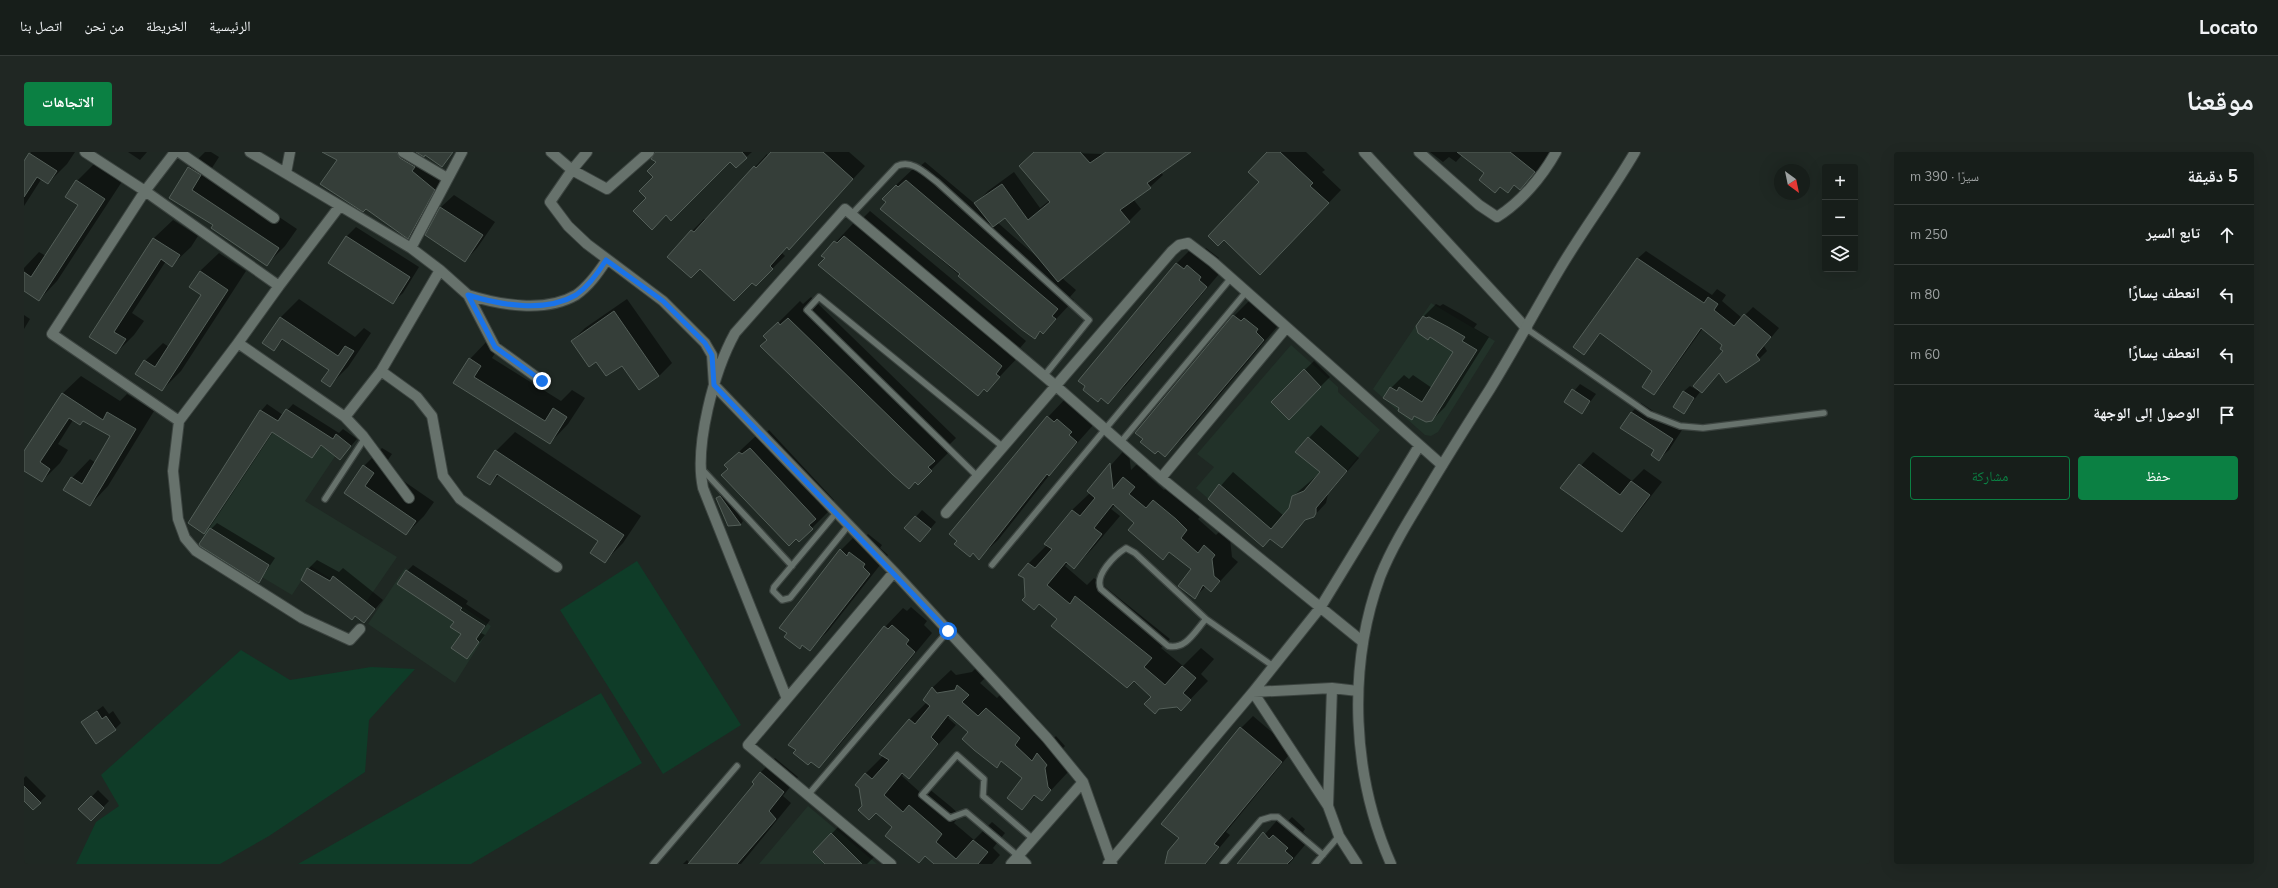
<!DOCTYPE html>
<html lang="ar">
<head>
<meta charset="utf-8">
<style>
	body { margin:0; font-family:"Nunito Sans","Noto Naskh Arabic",sans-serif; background:#202723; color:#f1f3f6; direction:rtl }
	.controls { position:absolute; right:12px; top:12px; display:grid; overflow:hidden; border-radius:4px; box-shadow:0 4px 16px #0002 }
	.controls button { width:36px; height:36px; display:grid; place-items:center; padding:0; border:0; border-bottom:1px solid #363c39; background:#171e1a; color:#f1f3f6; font:20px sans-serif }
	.compass { position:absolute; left:1750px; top:12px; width:36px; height:36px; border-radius:50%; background:#171e1a; box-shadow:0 4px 16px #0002; rotate:147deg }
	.stop { position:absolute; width:12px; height:12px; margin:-9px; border:3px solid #1a73e8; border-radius:50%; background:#fff }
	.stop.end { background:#1a73e8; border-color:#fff; box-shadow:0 1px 4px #0008 }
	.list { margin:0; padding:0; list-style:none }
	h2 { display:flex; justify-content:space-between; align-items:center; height:52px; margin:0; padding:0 16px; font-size:17px }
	h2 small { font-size:13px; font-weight:400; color:#9ea2a2 }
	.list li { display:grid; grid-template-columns:26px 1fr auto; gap:12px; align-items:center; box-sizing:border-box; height:60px; padding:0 16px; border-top:1px solid #363c39 }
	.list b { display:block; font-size:15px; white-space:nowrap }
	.list em { font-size:13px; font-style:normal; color:#9ea2a2 }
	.actions { display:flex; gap:8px; padding:12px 16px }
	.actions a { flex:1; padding:9px 0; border:1px solid #0b8043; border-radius:4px; text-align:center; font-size:14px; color:#0b8043 }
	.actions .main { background:#0b8043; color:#fff }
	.icon { flex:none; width:22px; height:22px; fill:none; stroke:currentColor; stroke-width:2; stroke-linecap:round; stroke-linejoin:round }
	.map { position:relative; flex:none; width:1846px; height:712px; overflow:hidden; direction:ltr; border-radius:4px }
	header { display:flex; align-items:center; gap:24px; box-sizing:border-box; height:56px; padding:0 20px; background:#171e1a; border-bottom:1px solid #363c39 }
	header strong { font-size:19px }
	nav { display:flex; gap:22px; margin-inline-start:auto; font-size:14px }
	.intro { display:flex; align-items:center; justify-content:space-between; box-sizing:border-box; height:96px; padding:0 24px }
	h1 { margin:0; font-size:28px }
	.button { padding:10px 18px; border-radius:4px; background:#0b8043; color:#fff; font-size:14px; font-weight:700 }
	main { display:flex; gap:24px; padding:0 24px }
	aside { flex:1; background:#171e1a; border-radius:4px; box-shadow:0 4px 16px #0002 }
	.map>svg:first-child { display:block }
	.built { fill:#223229 }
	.green { fill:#0f3c28 }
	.shadow { fill:#0007; fill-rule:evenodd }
	.building { fill:#353e39; stroke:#545f59 }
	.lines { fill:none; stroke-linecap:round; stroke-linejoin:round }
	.service-casing { stroke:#3c4440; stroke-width:8 }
	.minor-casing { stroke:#3c4440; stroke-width:12 }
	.tertiary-casing { stroke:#3c4440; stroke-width:12 }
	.service { stroke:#67726c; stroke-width:5.5 }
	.minor { stroke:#67726c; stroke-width:10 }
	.tertiary { stroke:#67726c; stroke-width:10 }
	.route { stroke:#1a73e8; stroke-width:5 }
</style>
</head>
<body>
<header>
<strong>Locato</strong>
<nav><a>الرئيسية</a><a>الخريطة</a><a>من نحن</a><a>اتصل بنا</a></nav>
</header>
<div class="intro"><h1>موقعنا</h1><a class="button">الاتجاهات</a></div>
<main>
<aside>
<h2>5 دقيقة<small>سيرًا · 390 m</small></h2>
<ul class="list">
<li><svg class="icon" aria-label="ahead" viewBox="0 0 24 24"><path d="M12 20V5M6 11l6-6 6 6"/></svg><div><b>تابع السير</b></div><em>250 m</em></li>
<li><svg class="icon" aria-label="left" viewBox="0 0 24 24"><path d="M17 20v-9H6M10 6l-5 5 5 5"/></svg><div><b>انعطف يسارًا</b></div><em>80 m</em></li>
<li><svg class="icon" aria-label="left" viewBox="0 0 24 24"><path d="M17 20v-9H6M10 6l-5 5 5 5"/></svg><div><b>انعطف يسارًا</b></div><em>60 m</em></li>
<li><svg class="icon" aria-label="arrive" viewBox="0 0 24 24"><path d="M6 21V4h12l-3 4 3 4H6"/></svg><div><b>الوصول إلى الوجهة</b></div></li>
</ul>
<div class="actions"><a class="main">حفظ</a><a>مشاركة</a></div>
</aside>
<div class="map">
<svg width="1846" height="712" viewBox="0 0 1846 712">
	<rect width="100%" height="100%" fill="#1f2823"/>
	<path class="built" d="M1407,151L1471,189L1414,280L1407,284L1401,283L1349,237Z
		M1267,193L1314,235V240L1356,278L1292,356L1290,365L1281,368L1258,396L1246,387L1239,395L1172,336L1190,315L1173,302Z
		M262,257L318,294L281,349L373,405L342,450L287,414L268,443L238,425L234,432L174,394L181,383L164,371L236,258L254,269Z
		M381,416L467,474L431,531L344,472Z
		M784,654L853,712H735Z"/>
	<path class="green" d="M613,409L717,573L639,622L536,458Z
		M217,498L266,528L347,515L391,517L345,568L341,620L245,684L196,712H52L72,670L95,654L77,623Z
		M577,541L618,611L447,712H274Z"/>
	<path class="shadow" d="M7,0H51L43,12L24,31L18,26L0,54V11Z
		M104,0H123L116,8Z
		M181,0H187L195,5L186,19L273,77L261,94L243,112L190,73L146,46L165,16Z
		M300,0H381L418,29L392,78L384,86L314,7Z
		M632,0H728L712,14L706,9L623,46L630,25L633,10Z
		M748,0H825L841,14L777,84L765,96L763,95L758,101L761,104L732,133L668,79L680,67L682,68L743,2L744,4Z
		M1010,0L1080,2L1166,0L1137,20L1139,23L1126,35L1109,47L1117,57L1105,69L1038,126L1052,138L1046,145L1050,148L1019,181L1017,179L1010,186L857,57L863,50L860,47L872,33L891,15L893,17L901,10L951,52L964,39L990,20L1016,56L1026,48L996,14ZM981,65L1014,104L1013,105L973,70Z
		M1245,0H1282L1301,18L1298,20L1317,38L1249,109L1237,30Z
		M1406,0H1531L1496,36L1491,33L1484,40L1477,34L1471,40L1462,21L1438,3L1432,10L1425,5L1419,10Z
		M71,11L99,28L33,129L15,148L0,138V116L15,100L22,104L55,53L53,29Z
		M430,43L471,70L453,96L441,109L402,83L417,55Z
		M846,59L1002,189L996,196L1000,199L963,238L961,236L954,243L799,104L836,64L839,66Z
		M149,68L174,84L167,95L148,113L142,109L108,161L120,169L110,183L92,201L66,184L130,86Z
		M332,75L395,115L379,141L369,150L322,85Z
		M1171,93L1179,99L1182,96L1195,106L1192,109L1200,116L1102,233L1084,251L1055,229L1153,111Z
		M1622,99L1688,143L1693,137L1702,143L1698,149L1718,166L1729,155L1755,176L1740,194L1743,199L1735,207L1696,220L1678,240L1700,198V193L1679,176L1638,233L1630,242L1629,219L1577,181L1560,202L1613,107Z
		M195,101L222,119L157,219L138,238L121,209L139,191L145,195L179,143L176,119Z
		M787,145L932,286L925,293L929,296L894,331L741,184L776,149L779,152Z
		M1229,145L1236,151L1240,148L1252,158L1249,161L1258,169L1160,285L1141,303L1113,281L1210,164Z
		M275,147L331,185L340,176L347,181L324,215L306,233V218L260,187L250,197L256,166Z
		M603,147L648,211L635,224L615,237L598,212L573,209L548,189L561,176Z
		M1412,152L1416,154L1419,152L1437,162L1453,172L1450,176L1465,185L1421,255L1408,268L1391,264L1388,267L1377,256L1367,236L1380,223L1385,227L1389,223L1408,236L1431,200L1399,165Z
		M0,163L6,167L0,177Z
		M464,188L475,195L468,206L537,249L548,238L561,246L544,272L526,291L431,231L446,207Z
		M1290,209L1306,225L1265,266L1248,250Z
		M57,224L96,249L103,242L130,259L84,334L66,353L48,326L66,307L72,311L87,284L60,268H49L34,292L44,298L36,311L18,329L0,318V301L38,242ZM39,242L59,254L57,255L38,243Z
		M1556,232L1572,242L1558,261L1541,250Z
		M1666,234L1676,240L1660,261L1659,240Z
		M1042,246L1071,271L1031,316L974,388L955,406L1024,265Z
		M1617,251L1658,278L1645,298L1635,307L1607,261Z
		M243,252L259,263L269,252L315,281L319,277L333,287L316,307L298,293L288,305L249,280L186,375L180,381L237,259Z
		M1297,273L1335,306L1304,342L1302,351L1289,365L1283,366L1257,395L1185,347L1209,320L1260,364L1266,357L1268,345L1297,320L1285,286Z
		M745,278L810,348L803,354L806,358L775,389L698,323L705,316L702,313L720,295L734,282L737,285Z
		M491,280L617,364L599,391L581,409L576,388L476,322L466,332L472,299Z
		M1104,294L1107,318L1118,307L1128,316L1123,323L1140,338L1148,331L1181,359L1174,367L1192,383L1199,376L1206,387L1208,405L1214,410L1187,439L1182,434L1171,445L1168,417L1146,399L1139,407L1112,371L1091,353L1087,357L1096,364L1068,397L1050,416L1044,411L1041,414L1063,433L1070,426L1146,487L1137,496L1159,514L1177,496L1190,507L1177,522L1184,529L1157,557L1128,545L1016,451L1002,445L1004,412L1023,393L1048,358L1066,341L1064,339Z
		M358,296L368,302L359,315L410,350L400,364L382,382L321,341L340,314Z
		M1569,300L1608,329L1620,317L1638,330L1610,366L1598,379L1537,336Z
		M699,342L719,369L717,372L704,373L693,346Z
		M898,358L912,370L902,382L882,376Z
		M193,371L251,406L235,430L187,377Z
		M835,380L841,385L844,382L858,393L856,396L864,403L804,479L786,497L779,492L817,398Z
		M293,408L315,420L319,416L359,448L340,470L284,417Z
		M389,413L444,449L442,452L466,468L457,481L461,483L443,506L438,481L431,470L383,419Z
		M887,455L903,469L900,473L908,481L813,596L795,614L774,598L861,475L879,456L883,459Z
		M952,516L963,524L956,531L973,546L981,538L1014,567L1009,574L1026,590L1032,584L1041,594L1039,596L1042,616L1045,619L1018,648L1012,643L998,657L999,626L978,609L972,614L945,580L926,564L924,566L932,573L885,625L880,621L878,624L898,642L904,636L926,654L936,663L930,671L950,688L968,670L981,681L969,696L976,703L968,712H911L852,660L839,654L841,622L860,603L885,568L903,550L908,536L927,518L932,523L948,520Z
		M79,554L85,562L89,559L97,571L91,577L58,570Z
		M1229,564L1269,598L1202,680L1206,683L1182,712H1142L1217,576Z
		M751,606L774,625L759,644L767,651L717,712H667L732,631L736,621Z
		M2,624L22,644L9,657L0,648V626Z
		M74,638L85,649L67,668L56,657Z
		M1258,663L1264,669L1268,665L1281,677L1279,680L1286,687L1265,712H1214Z
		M817,672L850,705L843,712H803L790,700Z
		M663,708L666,712H659Z"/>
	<path class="building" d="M298,0H373L376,6L391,15L388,19L411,38L384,87L342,57L339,60L296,32L313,8Z
		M392,0H429L418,15L401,3L400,5Z
		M631,0H718L723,6L712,16L706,10L647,69L642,63L628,78L609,59L622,46L615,39L629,25L623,19L632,10L627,7Z
		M747,0H799L829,27L765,98L763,95L746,114L749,117L732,134L728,131L710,149L676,117L667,126L643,105L667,78L670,80L730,14L732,16Z
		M1010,0H1056L1066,11L1082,0H1167L1123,31L1127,36L1096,58L1106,70L1034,130L981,66L969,75L950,51L978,32L1004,68L1026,50L995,14Z
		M1243,0H1256L1289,31L1286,34L1305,51L1236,123L1200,88L1194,94L1184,84L1235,30L1224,20Z
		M1433,0H1486L1511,20L1496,38L1490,33L1484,41L1476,35L1471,41L1455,28L1460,21Z
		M5,1L33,19L24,32L13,25L0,45V9Z
		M164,15L177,23L168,38L255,96L243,114L187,76L189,73L145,46Z
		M52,28L81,47L15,149L0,139V120L7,125L54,53L41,45Z
		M882,28L1034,157L1028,164L1032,167L1019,182L1016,179L1011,187L997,177L934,124L936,122L856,57L862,50L858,47L872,33L874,35Z
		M416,55L459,83L441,110L401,83Z
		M322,84L386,125L369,152L304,111Z
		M820,84L978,214L972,222L976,225L963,240L960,237L954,244L794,113L801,106L797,104L810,89L813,91Z
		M129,86L156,103L148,115L137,107L90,180L102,187L92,202L65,185Z
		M1613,106L1680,151L1684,145L1694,152L1690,158L1710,174L1720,162L1747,185L1732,203L1736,208L1702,231L1695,221L1678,241L1669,234L1699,199L1696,197L1698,193L1677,176L1630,243L1618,235L1628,219L1576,181L1560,203L1549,195Z
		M1152,111L1160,117L1163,113L1177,125L1175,128L1183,135L1084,252L1077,246L1074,250L1059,238L1061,234L1054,229Z
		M176,119L204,138L138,239L111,222L120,208L131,215L177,143L165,135Z
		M590,159L635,224L615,238L598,214L582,224L572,210L565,215L547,189Z
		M1209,163L1217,169L1220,166L1234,177L1232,180L1240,188L1141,305L1134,299L1131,302L1116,290L1119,287L1111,281Z
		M1399,164L1402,166L1405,165L1424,175L1441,185L1438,189L1453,198L1408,269L1402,270L1390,264L1388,268L1374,259L1375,256L1359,246L1366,235L1373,239L1375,235L1398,250L1429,200L1406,185L1404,188L1394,181L1392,174Z
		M256,165L314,204L321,194L330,199L306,235L297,229L305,218L258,187L250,199L238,191Z
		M764,166L911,309L904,315L908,319L894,333L891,330L885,337L868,322L736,194L743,188L739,184L754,170L756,173Z
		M445,206L457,214L450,225L521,269L529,256L543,265L526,292L429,231Z
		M1280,217L1297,235L1265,268L1247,250Z
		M1548,237L1566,249L1558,262L1540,250Z
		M1659,239L1670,246L1660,262L1649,255Z
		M38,241L79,268L83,260L112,277L66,354L39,338L47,325L58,332L86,284L59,269L56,273L45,266L16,310L26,317L18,330L0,319V299Z
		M262,257L309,287L312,282L327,294L316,308L297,293L288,306L248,280L180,382L164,371L236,258L254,269Z
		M1607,260L1649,287L1635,309L1627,303L1630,298L1596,276Z
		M1023,264L1030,270L1033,267L1048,280L1045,283L1053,290L1025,324L1023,322L955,408L949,401L946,405L930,392L933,389L925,382Z
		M1284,285L1323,319L1292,356V361L1290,365L1281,368L1258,396L1246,387L1239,395L1184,347L1195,332L1247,377L1265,356L1268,344L1280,339L1296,320L1271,300Z
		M726,296L792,367L785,373L789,377L775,390L772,387L765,394L697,323L704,317L700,313L715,300L718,302Z
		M471,298L600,383L581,411L566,401L574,389L473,322L466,333L453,325Z
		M1086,311L1089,337L1099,325L1111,335L1105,342L1122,356L1129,348L1152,367L1163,378L1157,386L1174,401L1180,393L1191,403L1188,407L1190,424L1196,429L1187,440L1179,433L1171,447L1154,434L1167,417L1145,400L1139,408L1104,378L1110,371L1089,352L1070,376L1078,382L1050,417L1042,410L1023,433L1046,452L1051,444L1128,506L1120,515L1141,533L1158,514L1172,526L1159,541L1167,548L1157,559L1153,555L1135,557L1131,562L1120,552L1127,545L1110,529L1103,536L1027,474L1033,467L1015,452L1010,458L998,448L1001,445L1000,426L994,423L1004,411L1011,416L1028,397L1020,392L1048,358L1056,364L1071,346L1063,339Z
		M1555,312L1596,343L1607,329L1626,343L1598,380L1536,336Z
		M339,313L350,321L341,334L392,369L382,383L320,341Z
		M696,344L717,373L704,374L692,346Z
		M891,364L907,377L896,390L880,376Z
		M186,376L245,413L235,431L176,394L175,392Z
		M816,397L823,404L825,400L841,412L839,415L846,422L786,499L778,493L776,497L760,485L763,481L755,476Z
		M283,416L306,429L309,424L351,457L340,471L331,464L328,468L277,428Z
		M382,418L438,456L436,458L461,474L452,487L455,490L443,507L427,496L437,482L426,475L430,470L373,432Z
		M868,473L885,488L882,492L891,500L795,616L787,610L784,613L769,601L772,598L764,593L860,474L864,477Z
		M933,533L945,543L938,550L954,564L962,556L996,586L991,593L1008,609L1013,601L1023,613L1021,616L1024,635L1027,638L1018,649L1010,643L998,658L983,646L998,626L977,609L973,616L950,598L938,587L944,580L924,563L907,585L914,592L885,627L878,621L860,643L879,660L885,653L908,673L918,682L912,690L932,707L949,688L964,700L954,712H910L901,704L895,711L861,684L868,675L852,661L845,668L834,658L838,654L835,636L831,633L841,621L848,627L865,608L855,602L885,567L891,572L906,554L899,548L908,535L913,541L931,538Z
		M73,559L78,567L82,564L92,578L72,592L57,570Z
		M1216,575L1258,610L1190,692L1195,695L1181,712H1141L1144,699L1155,686L1137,672Z
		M736,620L760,640L745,659L752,667L713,712H664L730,632L728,630Z
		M0,634L17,651L9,658L0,649Z
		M67,644L80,656L67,669L54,657Z
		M1239,680L1245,687L1249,683L1264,696L1261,699L1269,706L1263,712H1213Z
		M807,681L838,712H801L789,700Z"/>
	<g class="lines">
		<g class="service-casing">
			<path id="service" d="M828,62L873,14C888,7 901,21 913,30L1065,168L1020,224
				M1503,177L1625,262L1656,274L1679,276L1800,261
				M1096,291L1222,140
				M677,316L768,414
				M954,325L783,158L795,145L979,295
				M301,347L341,286
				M812,361L750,435L749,439L758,448L766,446L824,374
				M968,413L1207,126
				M1182,467C1171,479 1162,498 1144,494L1077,437C1070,423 1091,403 1102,396L1111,401L1182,467L1249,514
				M784,643L924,479
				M994,704L942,660L926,666L898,643L933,603L960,627L959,644L1009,687
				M629,712L713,614
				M1199,712L1237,668L1247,665H1254L1299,703
				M1291,712L1315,684"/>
		</g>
		<g class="minor-casing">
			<path id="minor" d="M61,0L121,39L255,134L315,55
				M151,0L121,39L28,182L155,269
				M155,0L250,66
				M226,0L387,96L416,118L444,143L471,195L518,229
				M379,0L423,26
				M527,0L548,18L583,37L625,0
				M563,0L548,18L526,50L544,74L563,92L639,149L681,191L688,203L690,233L870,420L1023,586L1059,630L1088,712
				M1340,0L1503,177
				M1395,0L1455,53L1473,65C1497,50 1518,25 1532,0
				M262,21L266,0
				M387,96L438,0
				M416,118L357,219L393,245L408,264L419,324L436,347L533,415
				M444,143C476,153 521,161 552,143C565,134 574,121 582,109
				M214,191L255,134
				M321,265L339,284L385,346
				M1137,326L1262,176
				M922,361L1148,99L1155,93L1164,91L1189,110L1418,313
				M336,477L326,488L278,466L172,399L161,386L154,367L149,319L155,269L214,191L321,265L357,219
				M1308,536L1304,654L1315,684L1333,712
				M763,547L679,336C670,294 690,219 711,181L821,57L1032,234L1137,326L1339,490
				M1304,654L1229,540L1296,456L1395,294
				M994,704L1002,712
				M867,712L724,593L870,420
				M987,712L1059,630
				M1084,712L1229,540L1308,536L1334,539"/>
		</g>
		<g class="tertiary-casing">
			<path id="tertiary" d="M1367,712C1328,624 1323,516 1356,425C1367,397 1383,371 1399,345C1421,308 1443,273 1466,237C1490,198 1511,159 1534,120C1558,79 1587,41 1611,0"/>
		</g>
		<use href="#service" class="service"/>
		<use href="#minor" class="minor"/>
		<use href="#tertiary" class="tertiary"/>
	</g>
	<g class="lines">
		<path class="route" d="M518,229L471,195L444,143C476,153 521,161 552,143C565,134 574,121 582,108L639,149L681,191L688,203L690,233L924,479"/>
	</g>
</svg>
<div class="controls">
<button>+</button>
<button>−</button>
<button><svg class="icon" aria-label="layers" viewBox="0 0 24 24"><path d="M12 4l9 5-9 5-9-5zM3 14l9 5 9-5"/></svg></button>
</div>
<svg class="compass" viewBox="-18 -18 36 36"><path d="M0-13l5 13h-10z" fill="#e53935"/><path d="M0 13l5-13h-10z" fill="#9ea2a2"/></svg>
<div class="stop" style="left:924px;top:479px"></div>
<div class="stop end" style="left:518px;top:229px"></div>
</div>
</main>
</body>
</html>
